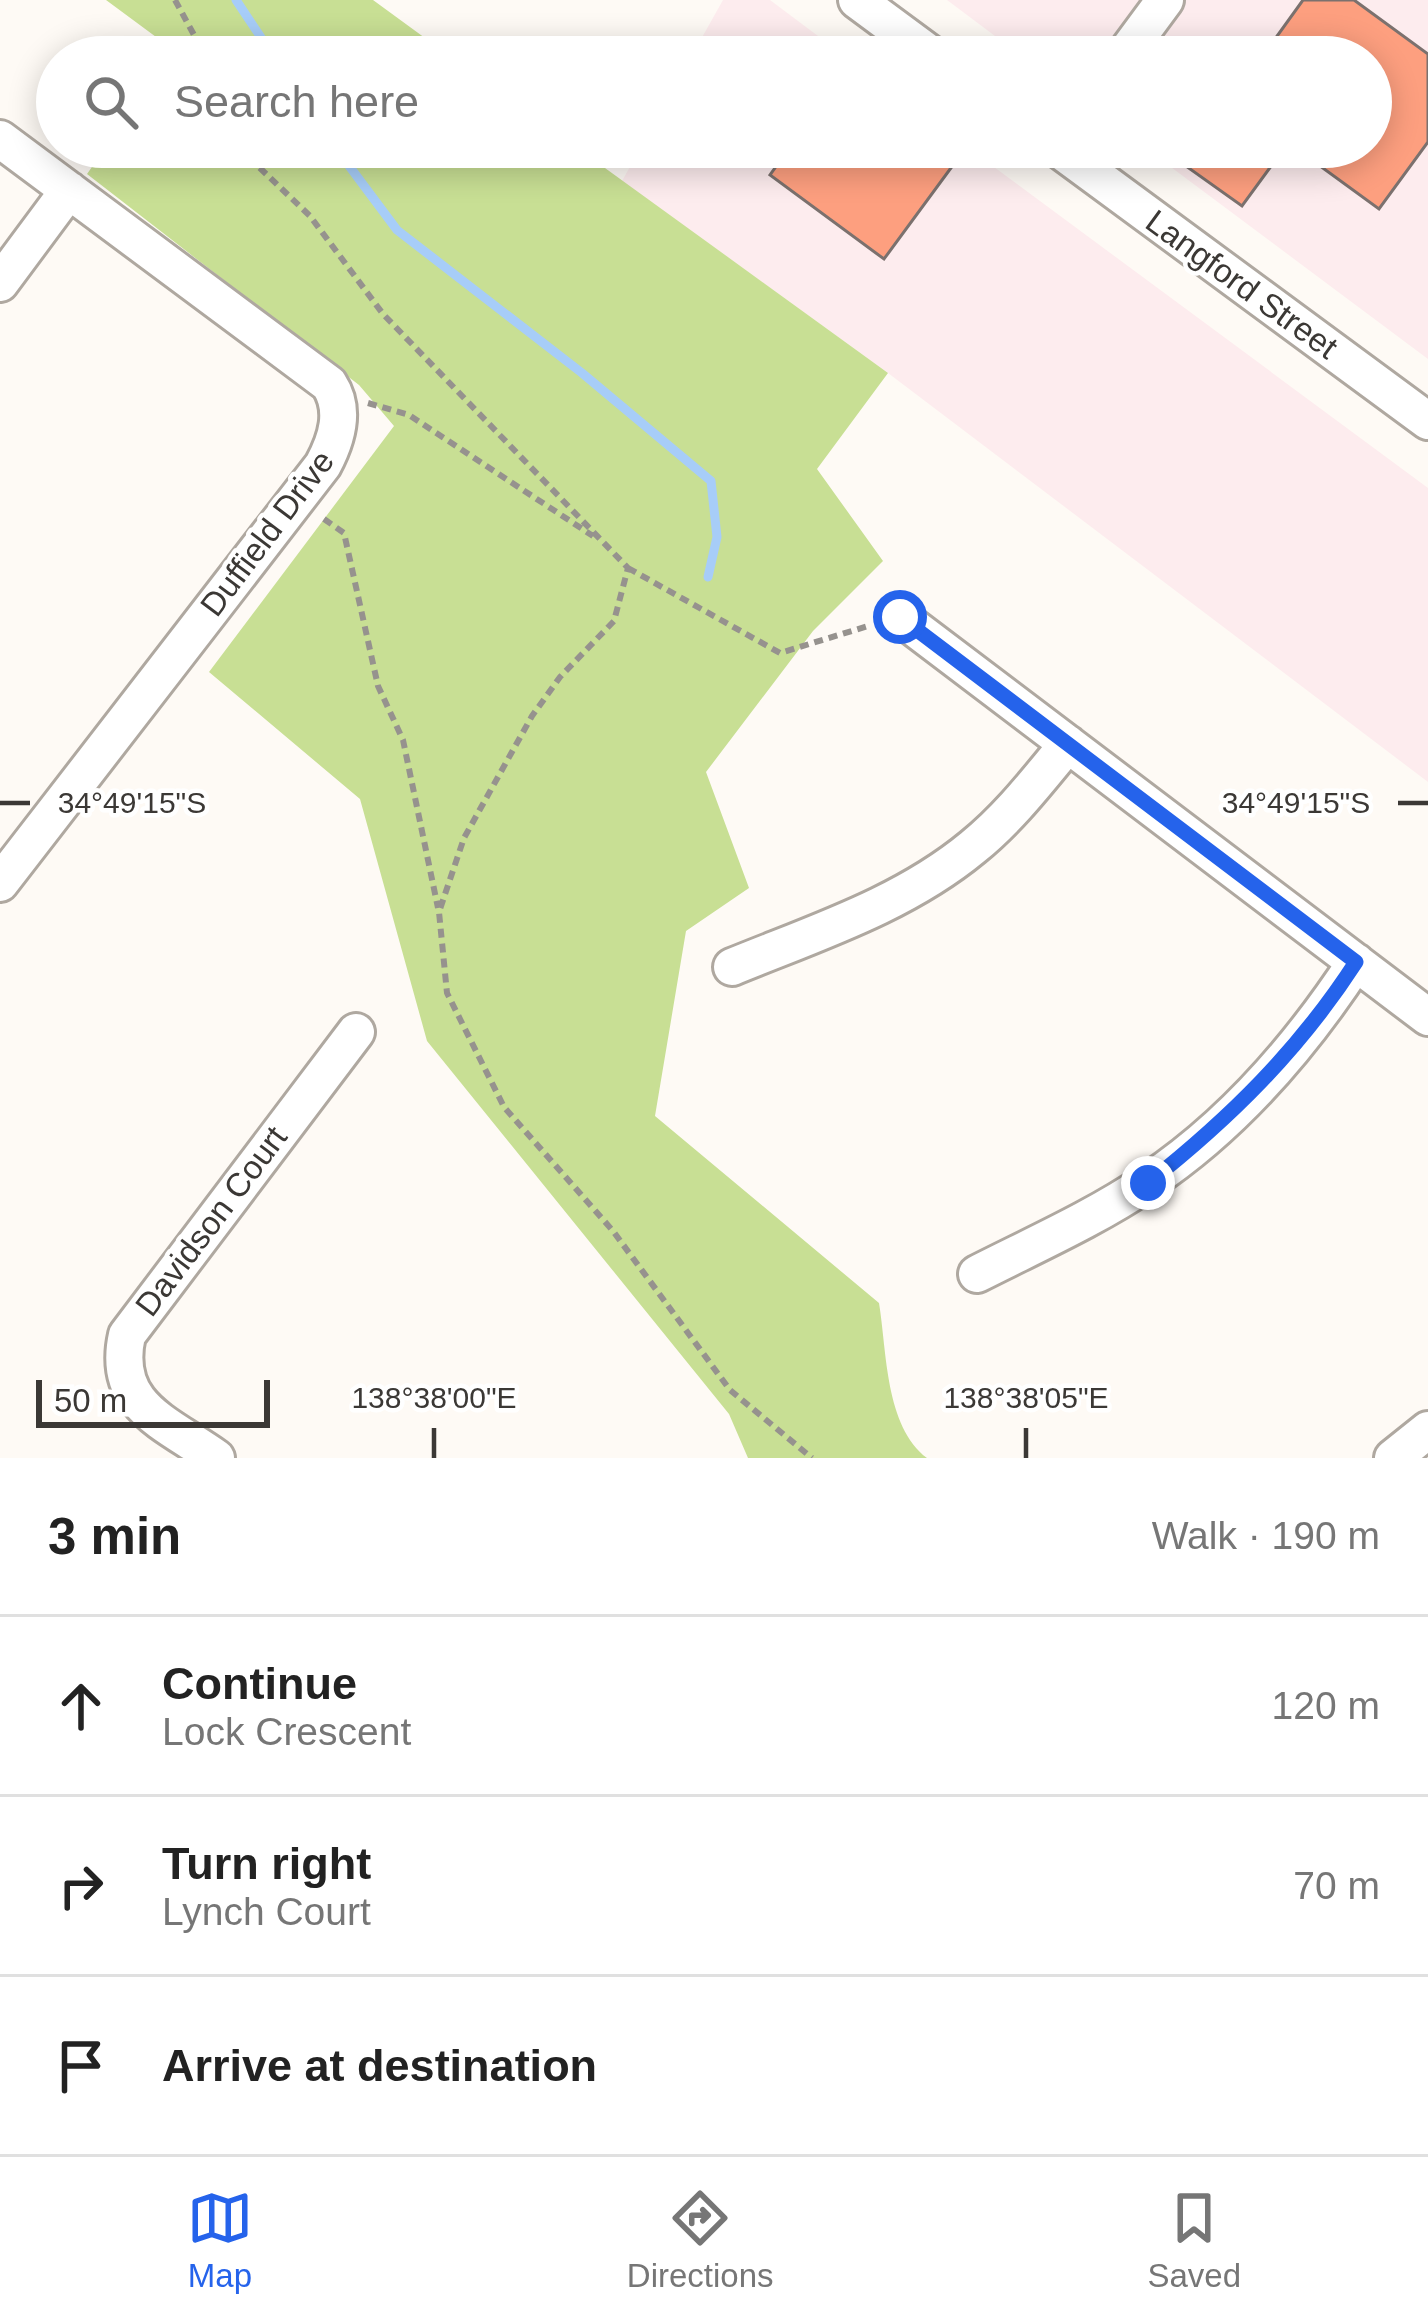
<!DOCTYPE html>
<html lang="en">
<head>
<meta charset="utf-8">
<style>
	body { margin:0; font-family:Helvetica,sans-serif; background:#f6f6f6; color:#222 }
	.scale { position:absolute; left:36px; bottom:30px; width:234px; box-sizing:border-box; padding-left:12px; border:6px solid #3b3835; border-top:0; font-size:33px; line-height:42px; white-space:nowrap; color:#3b3835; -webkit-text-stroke:9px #fff; paint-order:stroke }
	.stop { position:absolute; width:36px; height:36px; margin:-27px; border:9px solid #2563eb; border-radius:50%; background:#fff }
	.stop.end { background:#2563eb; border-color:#fff; box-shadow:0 3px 12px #0008 }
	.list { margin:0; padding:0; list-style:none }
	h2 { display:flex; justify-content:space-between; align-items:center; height:156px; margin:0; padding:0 48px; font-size:51px }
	h2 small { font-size:39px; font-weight:400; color:#767676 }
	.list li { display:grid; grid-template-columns:78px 1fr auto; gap:36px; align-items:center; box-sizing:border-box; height:180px; padding:0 48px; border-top:3px solid #e0e0e0 }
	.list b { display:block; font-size:45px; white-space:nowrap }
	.list p { margin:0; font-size:39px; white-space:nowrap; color:#767676 }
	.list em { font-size:39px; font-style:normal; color:#767676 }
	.icon { flex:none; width:66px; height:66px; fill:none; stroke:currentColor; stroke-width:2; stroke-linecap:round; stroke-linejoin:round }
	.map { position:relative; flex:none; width:1428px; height:1458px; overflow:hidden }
	.search { position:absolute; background:#fff; box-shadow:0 6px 30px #0003; left:36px; right:36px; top:36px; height:132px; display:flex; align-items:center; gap:30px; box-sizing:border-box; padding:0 42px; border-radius:66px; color:#767676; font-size:45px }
	.sheet { height:696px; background:#fff }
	nav { display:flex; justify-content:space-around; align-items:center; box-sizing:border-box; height:168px; border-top:3px solid #e0e0e0; background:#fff; font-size:33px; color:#767676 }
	nav a { display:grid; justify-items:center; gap:6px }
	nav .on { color:#2563eb }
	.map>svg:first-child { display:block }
	.industrial { fill:#fdecee }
	.green { fill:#c8df94 }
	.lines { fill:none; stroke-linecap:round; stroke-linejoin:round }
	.stream { stroke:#a7cdf8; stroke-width:9 }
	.building { fill:#fd9f7f; stroke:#7b716e; stroke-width:3 }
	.street-casing { stroke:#afa8a0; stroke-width:42 }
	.path { stroke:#96928e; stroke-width:6; stroke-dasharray:9 6; stroke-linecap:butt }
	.street { stroke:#fff; stroke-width:36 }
	.route { stroke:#2563eb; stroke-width:15 }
	.ticks { fill:none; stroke:#3b3835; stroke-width:4.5 }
	.labels { text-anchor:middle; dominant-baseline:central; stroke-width:9; stroke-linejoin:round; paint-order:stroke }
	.street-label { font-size:33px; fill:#3b3835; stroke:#fff }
	.ticks-label { font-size:30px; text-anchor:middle; fill:#3b3835; stroke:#fff; stroke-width:9; stroke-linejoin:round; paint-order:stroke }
</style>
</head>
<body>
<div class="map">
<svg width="1428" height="1458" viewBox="0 0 1428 1458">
	<rect width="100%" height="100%" fill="#fefaf5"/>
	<path class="industrial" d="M723,0H770L846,57H691Z
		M947,0H1428V359L1144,147H1371V57H1023Z
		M641,147H967L1428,488V782L888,373L622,181Z"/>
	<path class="green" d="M106,0H373L451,57H171L175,51Z
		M106,147H576L888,373L817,469L883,561L813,631L706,772L749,888L686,931L655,1116L879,1303C887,1352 885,1426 927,1458H748L729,1414L427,1041L360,799L209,672L394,426L359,385L87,174Z"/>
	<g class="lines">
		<path class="stream" d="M236,0L274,57
			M335,147L397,230L582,373L711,481L717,537L708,577"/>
	</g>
	<path class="building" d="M1303,0H1354L1428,54V142L1379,209L1294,147H1371V57H1262Z
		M790,147H945L959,157L884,259L770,175Z
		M1195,147H1285L1242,206L1183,164Z"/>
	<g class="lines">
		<g class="street-casing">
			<path id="street" d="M857,0L934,57
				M1123,57L1165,0
				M0,139L329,384C346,410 337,439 323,465L0,883
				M1056,147L1428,421
				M0,283L69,190
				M900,617L1428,1017
				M732,967C815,933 903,905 973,847C1010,817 1038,780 1068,744
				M977,1274C1034,1245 1095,1218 1148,1182C1232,1126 1301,1046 1356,962
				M216,1458C167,1423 111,1406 127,1335L356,1032
				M1393,1458L1428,1430"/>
		</g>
		<path class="path" d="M175,0L206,57
			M238,147L310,216L383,314L628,568L614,621L560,677L532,716L464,838L439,912L447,993L504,1107L613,1231L730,1390L812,1458
			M368,403L409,415L593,536
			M324,519L344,533L378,686L403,740L438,908
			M628,568L780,653L868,626"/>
		<use href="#street" class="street"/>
	</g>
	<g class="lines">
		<path class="route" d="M900,617L1356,962C1299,1050 1230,1118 1148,1183"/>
	</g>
	<path class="ticks" d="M0,803H30M1398,803H1428M434,1428V1458M1026,1428V1458"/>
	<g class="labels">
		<g class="street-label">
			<text transform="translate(1242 284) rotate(36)">Langford Street</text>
			<text transform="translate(267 533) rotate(-53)">Duffield Drive</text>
			<text transform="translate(211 1221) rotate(-53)">Davidson Court</text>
		</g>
	</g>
	<g class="ticks-label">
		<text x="132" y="813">34°49'15"S</text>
		<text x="1296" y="813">34°49'15"S</text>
		<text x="434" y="1408">138°38'00"E</text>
		<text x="1026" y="1408">138°38'05"E</text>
	</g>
</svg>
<div class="scale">50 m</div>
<div class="stop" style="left:900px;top:617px"></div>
<div class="stop end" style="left:1148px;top:1183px"></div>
<div class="search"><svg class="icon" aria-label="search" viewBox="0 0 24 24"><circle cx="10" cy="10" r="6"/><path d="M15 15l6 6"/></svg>Search here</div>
</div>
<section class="sheet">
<h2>3 min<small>Walk · 190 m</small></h2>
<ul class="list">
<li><svg class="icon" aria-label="ahead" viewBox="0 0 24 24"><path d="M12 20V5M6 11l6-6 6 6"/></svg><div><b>Continue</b><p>Lock Crescent</p></div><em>120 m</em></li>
<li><svg class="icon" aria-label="right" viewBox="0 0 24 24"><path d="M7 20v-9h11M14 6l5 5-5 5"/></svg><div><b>Turn right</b><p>Lynch Court</p></div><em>70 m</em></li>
<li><svg class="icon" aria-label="arrive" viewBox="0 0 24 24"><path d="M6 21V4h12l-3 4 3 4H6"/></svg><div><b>Arrive at destination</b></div></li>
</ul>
</section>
<nav>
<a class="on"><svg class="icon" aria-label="map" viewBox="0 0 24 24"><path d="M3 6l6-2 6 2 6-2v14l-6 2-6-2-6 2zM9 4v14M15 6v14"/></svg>Map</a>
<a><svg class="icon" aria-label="directions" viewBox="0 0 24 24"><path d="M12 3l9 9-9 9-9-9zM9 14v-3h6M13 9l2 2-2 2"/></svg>Directions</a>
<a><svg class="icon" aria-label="saved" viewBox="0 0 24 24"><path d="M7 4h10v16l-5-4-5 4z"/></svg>Saved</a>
</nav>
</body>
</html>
